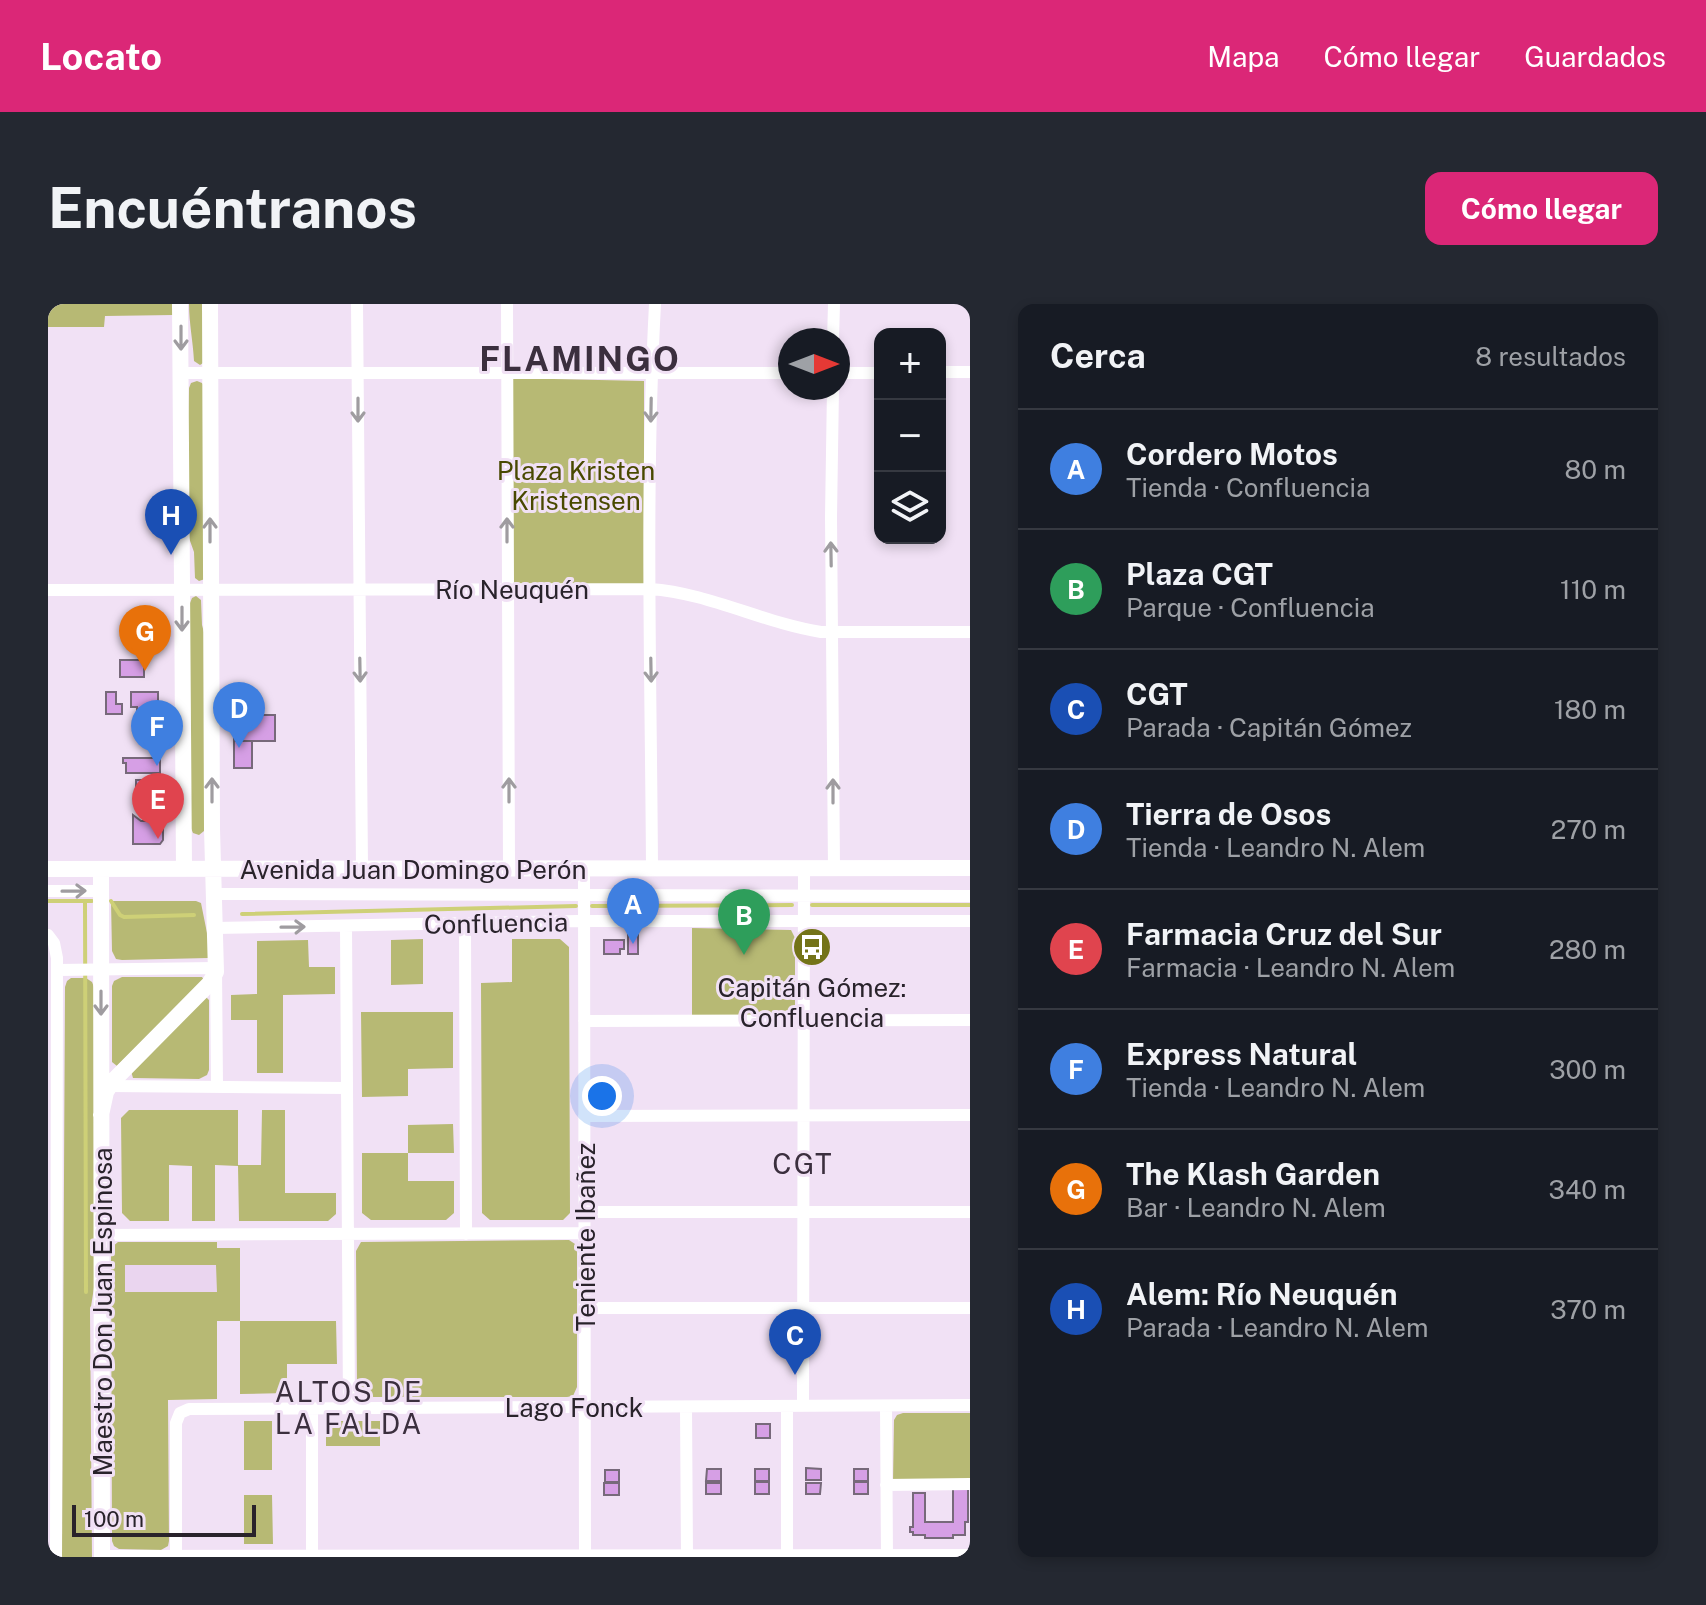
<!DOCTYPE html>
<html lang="es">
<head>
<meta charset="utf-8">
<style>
	body { margin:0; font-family:"Public Sans",sans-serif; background:#242831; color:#f1f3f6 }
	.controls { position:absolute; right:24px; top:24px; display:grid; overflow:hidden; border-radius:16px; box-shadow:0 4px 12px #0003 }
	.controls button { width:72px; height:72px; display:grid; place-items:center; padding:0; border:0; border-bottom:2px solid #363941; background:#171b24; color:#f1f3f6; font:40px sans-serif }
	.compass { position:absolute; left:730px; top:24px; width:72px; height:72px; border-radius:50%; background:#171b24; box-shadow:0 4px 12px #0003; rotate:90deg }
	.scale { position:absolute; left:24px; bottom:20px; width:184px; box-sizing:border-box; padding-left:8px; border:4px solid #29232b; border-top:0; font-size:22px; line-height:28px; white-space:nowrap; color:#29232b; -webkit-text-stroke:6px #f1e1f5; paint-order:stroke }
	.you { position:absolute; left:554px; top:792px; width:28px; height:28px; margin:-20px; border:6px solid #fff; border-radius:50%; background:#1a73e8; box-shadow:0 0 0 12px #1a73e833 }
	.badge { display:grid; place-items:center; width:52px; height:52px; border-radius:50%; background:#db2777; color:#fff; font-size:26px; font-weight:700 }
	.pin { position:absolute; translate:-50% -66px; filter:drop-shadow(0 2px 4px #0008) }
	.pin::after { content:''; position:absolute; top:42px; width:28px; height:24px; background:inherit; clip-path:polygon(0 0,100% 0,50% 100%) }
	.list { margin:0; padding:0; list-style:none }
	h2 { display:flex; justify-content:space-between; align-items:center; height:104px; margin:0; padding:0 32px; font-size:34px }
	h2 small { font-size:26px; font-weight:400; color:#9ea1a6 }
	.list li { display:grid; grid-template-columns:52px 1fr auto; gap:24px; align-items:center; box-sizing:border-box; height:120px; padding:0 32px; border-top:2px solid #363941 }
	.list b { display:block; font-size:30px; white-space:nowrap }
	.list p { margin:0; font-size:26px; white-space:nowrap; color:#9ea1a6 }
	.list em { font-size:26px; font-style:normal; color:#9ea1a6 }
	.icon { flex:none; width:44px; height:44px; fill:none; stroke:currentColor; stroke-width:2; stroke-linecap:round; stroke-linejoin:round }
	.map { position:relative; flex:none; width:922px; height:1253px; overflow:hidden; border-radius:16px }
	header { display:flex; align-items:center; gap:48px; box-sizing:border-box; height:112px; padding:0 40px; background:#db2777; color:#fff }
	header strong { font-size:38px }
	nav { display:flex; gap:44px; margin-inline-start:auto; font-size:28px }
	.intro { display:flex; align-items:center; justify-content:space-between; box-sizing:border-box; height:192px; padding:0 48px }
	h1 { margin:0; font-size:56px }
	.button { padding:20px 36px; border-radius:16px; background:#db2777; color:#fff; font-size:28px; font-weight:700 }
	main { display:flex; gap:48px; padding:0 48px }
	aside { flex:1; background:#171b24; border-radius:16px; box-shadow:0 4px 12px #0003 }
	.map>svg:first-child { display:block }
	.built { fill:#ead5ef }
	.green { fill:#b7b974; fill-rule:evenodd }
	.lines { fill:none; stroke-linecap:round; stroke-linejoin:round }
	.stream { stroke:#ced077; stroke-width:4 }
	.building { fill:#d69fe5; stroke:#77697a; stroke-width:2 }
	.minor { stroke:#fff; stroke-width:12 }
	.major { stroke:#fff; stroke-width:16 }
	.oneway { stroke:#9f9ca0 }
	.labels { text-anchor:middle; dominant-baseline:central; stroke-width:6; stroke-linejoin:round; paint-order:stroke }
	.park-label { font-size:26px; fill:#494900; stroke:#f1e1f5 }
	.street-label { font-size:26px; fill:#29232b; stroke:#f1e1f5 }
	.poi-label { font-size:26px; fill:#29232b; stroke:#f1e1f5 }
	.neighbourhood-label { font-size:28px; letter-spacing:2px; fill:#3b2f3e; stroke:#f1e1f5 }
	.district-label { font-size:34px; font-weight:bold; letter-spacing:2px; fill:#3b2f3e; stroke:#f1e1f5 }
</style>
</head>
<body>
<header>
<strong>Locato</strong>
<nav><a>Mapa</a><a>Cómo llegar</a><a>Guardados</a></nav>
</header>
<div class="intro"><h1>Encuéntranos</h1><a class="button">Cómo llegar</a></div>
<main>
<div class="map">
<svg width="922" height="1253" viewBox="0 0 922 1253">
	<rect width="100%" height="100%" fill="#f1e1f5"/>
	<path class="built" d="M76,961H169V988H76Z"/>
	<path class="green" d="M0,0H125V11L57,12L56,23H0Z
		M141,0H155V59L152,61L146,57C145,37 141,19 141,0Z
		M460,74L596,77V284L460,285Z
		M149,77L154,79L156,82L157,275L151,277L147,274L146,248L141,234L138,171L141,84L143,79Z
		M148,292L153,296L154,321L158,336L156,527L151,531L145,529L142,522V299L144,294Z
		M63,597H148L153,599L161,639L160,654L74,656L68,655L64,647Z
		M644,624L743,626L747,634V702L746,707L738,711H644Z
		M375,635V680L343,681V636Z
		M464,635H512L521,643L522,909L515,916H442L434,909L433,679L464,678Z
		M260,636L261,663H287V690L235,691V769H209V716H183V691L209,690V637Z
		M74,673H154L156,676L69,762L64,758V682L66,677Z
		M23,674H38L44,678L46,683L47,977L42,1009L44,1253H14L17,683L19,677Z
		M158,693L161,696V766L159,771L151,775L85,774L83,767Z
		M313,708H405V764L360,765V792L314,793Z
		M81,806H190V861H213L214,806H237V889H288V910L280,917H191L190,862L167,861V917H144V862L121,861V917H82L74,909L73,814Z
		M405,820L406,849H360V877H406V909L398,916H323L314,909V849H360V821Z
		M521,936L527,940L529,946V1083L525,1092L519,1093H319L311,1090L309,1084L308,947L313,938Z
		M70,938H169V944H192V1017H288L289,1060H239V1089L192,1090V1017H169V1095L120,1096L121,1237L120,1242L113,1246L71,1245L66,1242L64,1237L63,948L64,943ZM77,961H168L169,988H77Z
		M855,1109H922V1177L845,1178L846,1116L849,1111Z
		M196,1117H224V1166H196Z
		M285,1117H332V1142H278V1124Z
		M196,1191H224L225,1240H196Z"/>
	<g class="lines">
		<path class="stream" d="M0,597H44
			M37,597L38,988
			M63,597L72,611L76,613L146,611
			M764,601H922
			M544,602L744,601
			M194,610L528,602"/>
	</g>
	<path class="building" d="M72,356H96V373H72Z
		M58,388H68V400H74V410H58Z
		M83,388H110V410H89V403H83Z
		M186,411H227V437H186Z
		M186,437H204V464H186Z
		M75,454H112V469H78V459H75Z
		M88,476H112V499H88Z
		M101,499H115V536L112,540H85V511L93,517H98L102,515L105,506Z
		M580,631H590V650H580Z
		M556,636H576V645H572V650H556Z
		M708,1120H722V1134H708Z
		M758,1164L773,1165V1176H758Z
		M659,1165H673V1177H658Z
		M707,1165H721V1177H707Z
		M806,1165H820V1177H806Z
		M557,1166H571V1178H557Z
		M707,1178H721V1190H707Z
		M806,1178H820V1190H806Z
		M556,1179H571V1191H556Z
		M658,1179H673V1190H658Z
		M758,1179H773L772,1190H758Z
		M905,1183H920V1218H917V1231H905V1234H877V1231H865V1228H862V1223H865V1189H877V1218H905Z"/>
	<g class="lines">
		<path class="minor" d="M309,0L314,564
			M459,0L461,564
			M785,36L786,0
			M892,68H922
			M133,69H742
			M790,69H832
			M785,84L783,213L786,565
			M0,286L602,285C661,289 715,319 773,328H922
			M536,565L537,1253
			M604,565C603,377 597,188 607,0
			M0,587H53
			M165,590L922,592
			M417,619L418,930
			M298,622L301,1104
			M167,624L530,617H922
			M0,631L6,639L9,654L8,1253
			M9,666L168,664L169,783
			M536,717L922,716
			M61,782L299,784
			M536,812L922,811
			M537,908H922
			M54,931L537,929
			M537,1004H922
			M755,1102L756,565
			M838,1102L839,1253
			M638,1103L639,1253
			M264,1104V1253
			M838,1181L922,1180
			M54,1252L922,1251
			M739,1252V1102
			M128,1253V1119L132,1109L141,1105L922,1101"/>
		<path class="major" d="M132,0L136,564
			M0,565L922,564
			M53,565L54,1253
			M53,811L58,788L65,777L161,680L168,668L164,525L162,0"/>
	</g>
	<defs><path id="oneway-shaft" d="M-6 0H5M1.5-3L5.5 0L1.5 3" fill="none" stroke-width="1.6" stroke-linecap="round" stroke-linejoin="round" transform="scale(2)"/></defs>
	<g class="oneway">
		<use href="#oneway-shaft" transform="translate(133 34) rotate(90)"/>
		<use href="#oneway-shaft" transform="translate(310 106) rotate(90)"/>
		<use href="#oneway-shaft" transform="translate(603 106) rotate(91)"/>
		<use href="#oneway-shaft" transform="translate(162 226) rotate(-90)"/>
		<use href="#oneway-shaft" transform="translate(459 226) rotate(-90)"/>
		<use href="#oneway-shaft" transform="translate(783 250) rotate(-91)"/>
		<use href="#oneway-shaft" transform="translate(134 315) rotate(90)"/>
		<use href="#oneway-shaft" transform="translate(312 366) rotate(89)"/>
		<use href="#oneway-shaft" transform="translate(603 366) rotate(89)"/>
		<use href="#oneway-shaft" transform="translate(164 486) rotate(-90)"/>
		<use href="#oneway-shaft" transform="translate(461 486) rotate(-90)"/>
		<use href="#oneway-shaft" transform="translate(785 487) rotate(-90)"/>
		<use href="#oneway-shaft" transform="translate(26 587) rotate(-1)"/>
		<use href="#oneway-shaft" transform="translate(245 623) rotate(-1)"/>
		<use href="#oneway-shaft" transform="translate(53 699) rotate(90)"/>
	</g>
	<defs>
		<g id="bus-disc" transform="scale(2)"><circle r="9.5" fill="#737318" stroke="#f1e1f5"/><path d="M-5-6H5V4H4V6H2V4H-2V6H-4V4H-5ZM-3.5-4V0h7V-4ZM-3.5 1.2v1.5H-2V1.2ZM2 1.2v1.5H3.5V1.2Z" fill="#fff"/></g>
	</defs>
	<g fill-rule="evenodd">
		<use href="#bus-disc" x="764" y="643"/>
	</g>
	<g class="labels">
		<g class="park-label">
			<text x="528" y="166">Plaza Kristen<tspan x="528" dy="30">Kristensen</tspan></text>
		</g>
		<g class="street-label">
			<text x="464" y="285">Río Neuquén</text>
			<text x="365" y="565">Avenida Juan Domingo Perón</text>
			<text transform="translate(448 619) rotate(-1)">Confluencia</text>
			<text transform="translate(537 933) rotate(-90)">Teniente Ibañez</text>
			<text transform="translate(54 1008) rotate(-90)">Maestro Don Juan Espinosa</text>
			<text x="526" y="1103">Lago Fonck</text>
		</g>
		<g class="poi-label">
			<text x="764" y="683">Capitán Gómez:<tspan x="764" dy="30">Confluencia</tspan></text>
		</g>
		<g class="neighbourhood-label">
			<text x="755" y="859">CGT</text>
			<text x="301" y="1087">ALTOS DE<tspan x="301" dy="32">LA FALDA</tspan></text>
		</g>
		<g class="district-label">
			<text x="532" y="55">FLAMINGO</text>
		</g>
	</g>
</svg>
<div class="controls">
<button>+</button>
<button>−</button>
<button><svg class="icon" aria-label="layers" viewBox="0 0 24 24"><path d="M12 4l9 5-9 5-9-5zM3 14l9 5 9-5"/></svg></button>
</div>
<svg class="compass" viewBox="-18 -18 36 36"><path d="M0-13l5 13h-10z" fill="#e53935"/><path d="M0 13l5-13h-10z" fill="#9ea1a6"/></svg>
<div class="scale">100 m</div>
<div class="you"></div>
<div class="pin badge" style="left:585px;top:640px;background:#3f7fe0">A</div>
<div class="pin badge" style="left:696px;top:651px;background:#2e9e5b">B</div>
<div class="pin badge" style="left:747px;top:1071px;background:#1a4fb4">C</div>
<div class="pin badge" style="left:191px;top:444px;background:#3f7fe0">D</div>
<div class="pin badge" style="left:110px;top:535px;background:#e0444e">E</div>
<div class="pin badge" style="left:109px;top:462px;background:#3f7fe0">F</div>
<div class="pin badge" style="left:97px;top:367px;background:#e8710a">G</div>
<div class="pin badge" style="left:123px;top:251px;background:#1a4fb4">H</div>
</div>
<aside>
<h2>Cerca<small>8 resultados</small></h2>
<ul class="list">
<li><span class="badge" style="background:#3f7fe0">A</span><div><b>Cordero Motos</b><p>Tienda · Confluencia</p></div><em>80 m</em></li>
<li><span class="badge" style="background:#2e9e5b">B</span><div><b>Plaza CGT</b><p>Parque · Confluencia</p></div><em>110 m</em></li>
<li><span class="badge" style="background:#1a4fb4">C</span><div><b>CGT</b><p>Parada · Capitán Gómez</p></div><em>180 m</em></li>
<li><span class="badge" style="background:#3f7fe0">D</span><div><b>Tierra de Osos</b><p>Tienda · Leandro N. Alem</p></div><em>270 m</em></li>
<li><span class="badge" style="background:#e0444e">E</span><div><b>Farmacia Cruz del Sur</b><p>Farmacia · Leandro N. Alem</p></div><em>280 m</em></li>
<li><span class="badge" style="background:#3f7fe0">F</span><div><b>Express Natural</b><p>Tienda · Leandro N. Alem</p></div><em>300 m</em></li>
<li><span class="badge" style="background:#e8710a">G</span><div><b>The Klash Garden</b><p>Bar · Leandro N. Alem</p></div><em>340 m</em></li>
<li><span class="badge" style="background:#1a4fb4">H</span><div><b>Alem: Río Neuquén</b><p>Parada · Leandro N. Alem</p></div><em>370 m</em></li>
</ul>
</aside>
</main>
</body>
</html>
